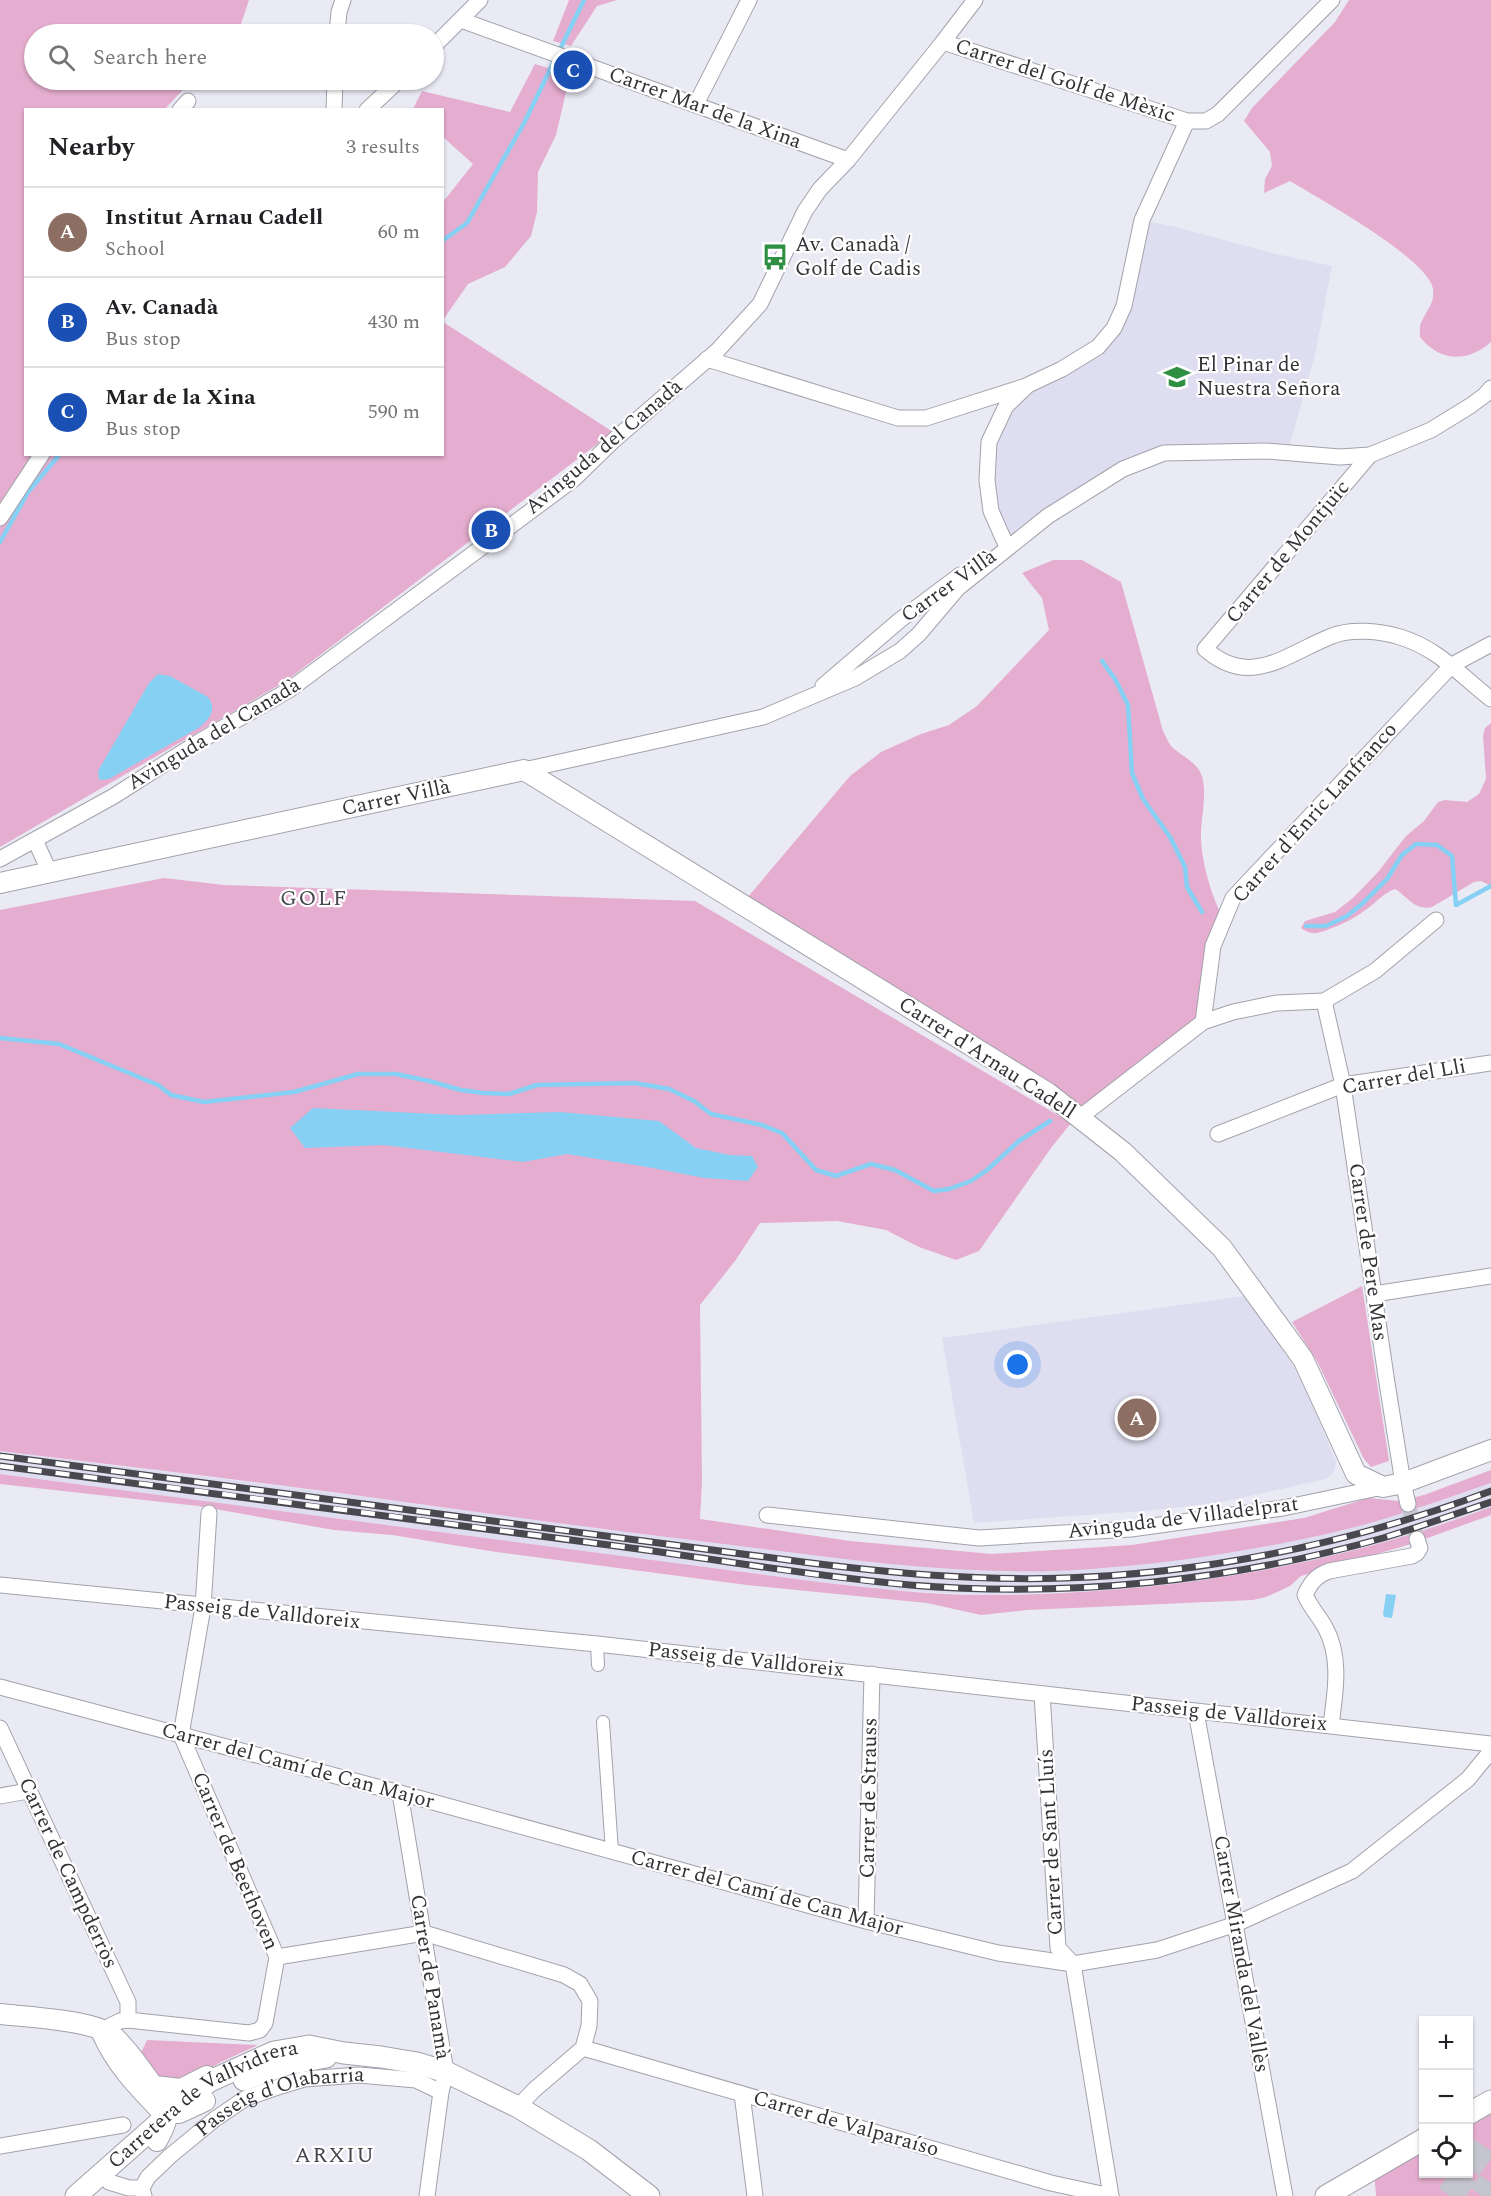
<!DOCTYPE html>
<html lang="en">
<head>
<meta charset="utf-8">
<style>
	body { margin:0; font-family:Spectral,serif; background:#f6f6f6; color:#202124 }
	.controls { position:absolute; right:18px; bottom:18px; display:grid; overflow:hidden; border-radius:0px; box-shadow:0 2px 4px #0004 }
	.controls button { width:54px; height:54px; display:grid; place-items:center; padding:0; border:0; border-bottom:2px solid #e0e0e0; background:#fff; color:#202124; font:30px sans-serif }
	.you { position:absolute; left:1018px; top:1365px; width:21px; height:21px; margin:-15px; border:4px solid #fff; border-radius:50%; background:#1a73e8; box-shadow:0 0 0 9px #1a73e833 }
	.badge { display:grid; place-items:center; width:39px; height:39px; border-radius:50%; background:#2e8f42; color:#fff; font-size:20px; font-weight:700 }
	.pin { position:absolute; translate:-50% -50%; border:3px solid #fff; box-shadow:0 2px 6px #0006 }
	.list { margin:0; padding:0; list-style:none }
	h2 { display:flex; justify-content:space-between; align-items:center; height:78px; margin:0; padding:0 24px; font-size:26px }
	h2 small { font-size:20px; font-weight:400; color:#757577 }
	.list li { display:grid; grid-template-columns:39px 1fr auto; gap:18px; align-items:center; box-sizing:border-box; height:90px; padding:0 24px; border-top:2px solid #e0e0e0 }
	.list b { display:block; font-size:22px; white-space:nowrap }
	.list p { margin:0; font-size:20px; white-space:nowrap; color:#757577 }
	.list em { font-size:20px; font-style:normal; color:#757577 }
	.icon { flex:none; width:33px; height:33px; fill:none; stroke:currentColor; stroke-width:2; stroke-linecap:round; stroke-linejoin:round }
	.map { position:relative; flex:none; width:1491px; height:2196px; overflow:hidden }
	.search { position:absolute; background:#fff; box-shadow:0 2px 4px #0004; left:24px; top:24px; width:420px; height:66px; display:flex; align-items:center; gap:15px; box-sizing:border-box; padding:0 21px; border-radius:33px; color:#757577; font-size:22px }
	.panel { position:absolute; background:#fff; box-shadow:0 2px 4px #0004; left:24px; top:108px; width:420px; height:348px; border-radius:0px }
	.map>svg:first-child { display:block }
	.built { fill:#dedef0 }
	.green { fill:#e5adcf }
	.water { fill:#86d0f4 }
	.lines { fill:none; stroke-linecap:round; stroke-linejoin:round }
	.stream { stroke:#86d0f4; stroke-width:4.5 }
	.minor-tunnel { stroke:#c5c5cf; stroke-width:15; stroke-dasharray:15 8; stroke-linecap:butt }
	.motorway-tunnel { stroke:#c5c5cf; stroke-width:27; stroke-dasharray:27 14; stroke-linecap:butt }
	.pedestrian-casing { stroke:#a2a2ac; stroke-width:14 }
	.minor-casing { stroke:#a2a2ac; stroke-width:17 }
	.tertiary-casing { stroke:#a2a2ac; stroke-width:22 }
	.secondary-casing { stroke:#a2a2ac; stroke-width:23 }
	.pedestrian { stroke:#fff; stroke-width:12 }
	.minor { stroke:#fff; stroke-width:15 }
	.tertiary { stroke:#fff; stroke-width:20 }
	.secondary { stroke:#fff; stroke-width:21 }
	.rail-casing { stroke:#48484e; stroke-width:7 }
	.rail { stroke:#fff; stroke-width:4.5; stroke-dasharray:14; stroke-linecap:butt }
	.labels { text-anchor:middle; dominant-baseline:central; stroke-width:4.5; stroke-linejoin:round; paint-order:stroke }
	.street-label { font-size:21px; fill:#323237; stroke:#fff }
	.poi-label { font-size:21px; fill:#323237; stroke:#fff; text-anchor:start }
	.neighbourhood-label { font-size:22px; letter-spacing:1.5px; fill:#474750; stroke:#fff }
</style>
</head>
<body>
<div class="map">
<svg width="1491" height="2196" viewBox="0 0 1491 2196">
	<rect width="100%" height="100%" fill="#eaeaf5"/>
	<path class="built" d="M1142,220L1176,227L1276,254L1332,266L1315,355L1290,444L1287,452L1164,453L1009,538L991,511L989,442L1006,406L1114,328Z
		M1244,1296L1291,1362L1310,1399L1336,1462L1334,1472L1331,1475L1326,1479L1218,1503L1144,1511L974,1523L942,1338Z
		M0,1451L335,1493L603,1529L1089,1569L1166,1561L1252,1549L1341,1531L1419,1508L1491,1483V1507L1404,1537L1342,1555L1270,1569L1201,1581L1102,1591L989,1595L904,1591L818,1582L0,1474Z"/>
	<path class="green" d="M0,0H249L240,27L233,34H34V80H192L165,109L26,110V454H442L443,322L613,432L286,681L0,847Z
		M569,0H617L597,6L571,46L553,41Z
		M1349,0H1491V342C1467,363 1440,362 1420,337C1420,332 1419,327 1421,323C1426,310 1435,304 1433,289C1429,259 1318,198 1290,181L1264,193L1265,179L1272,166L1270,152L1244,121L1252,108L1335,22Z
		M535,64L570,75L556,135L538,172L537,212L531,236L505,267L468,284L443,320V202L473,164L443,137L442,110L413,109L422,91L510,112Z
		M1053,560H1082L1121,582L1163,731C1166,736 1168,743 1172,747C1184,758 1199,762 1203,780C1206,797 1202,814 1201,831C1200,858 1211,896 1224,920L1203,1022L1079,1118L742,904L850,776L881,752L921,734L949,725L977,706L1049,630L1042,598L1022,573Z
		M1491,723V886L1481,881L1474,882L1432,907C1415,911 1408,897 1395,889C1383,893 1375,904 1364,911C1352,920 1340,925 1327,930C1316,934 1310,935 1301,928L1305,921L1335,912L1353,898L1378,872L1406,836L1424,821L1438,802L1445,800L1467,802L1479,794L1486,779L1483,736L1485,728Z
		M164,878L224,885L695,901L1071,1123L1051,1148L979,1251L956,1260L919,1247L886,1230L837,1221L760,1223L735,1261L700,1305L702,1481L700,1519L850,1541L992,1554L1132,1545L1304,1518L1368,1498L1399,1501L1424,1495L1491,1470V1483C1441,1500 1391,1519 1339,1531C1259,1550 1175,1563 1092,1569C956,1579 819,1555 684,1539C569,1525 454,1509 339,1493C226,1478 113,1465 0,1451V910Z
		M1362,1286L1389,1461L1371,1467L1364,1459L1317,1361L1292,1322Z
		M0,1474L818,1582C875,1588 933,1596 991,1595C1163,1594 1329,1568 1491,1507V1515L1411,1544L1301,1576L1290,1586L1266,1597L1253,1600L1027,1610L981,1615L927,1603L747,1585L496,1552L392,1535L334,1530L198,1506L0,1484Z
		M147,2040L258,2045L221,2062L184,2084L162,2082L139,2057Z
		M1491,2100V2196H1376L1374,2169L1423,2139L1424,2174H1468L1469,2113Z"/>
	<path class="water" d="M158,674L170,676L208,697C217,710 210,718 200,727L109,779L99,780L98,771L149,683Z
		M313,1108L458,1115L560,1112L659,1121L696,1148L730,1155L752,1156L758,1167L748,1181L704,1178L653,1168L567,1154L523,1162L384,1145L305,1148L290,1128Z
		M1386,1594L1396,1595L1392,1618L1384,1617L1383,1614Z"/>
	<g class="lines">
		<path class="stream" d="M442,241L467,223L524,123L584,0
			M0,542L28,492L60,454
			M1102,661L1115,679L1128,705L1132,773L1143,799L1170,837L1185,867L1187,887L1202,912
			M1306,926H1326L1347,916L1363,903L1387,879L1402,855L1416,844L1437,845L1452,856L1456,905L1491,886
			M0,1038L59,1044L158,1085L171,1095L204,1102L294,1092L358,1074H396L429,1081L461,1090L483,1093L509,1094L537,1085L635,1083L669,1089L694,1101L711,1114L762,1125L782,1133L816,1170L836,1176L871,1164L895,1170L934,1191L949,1189L971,1181L987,1170L1019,1141L1050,1121"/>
		<path class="minor-tunnel" d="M1408,1504L1417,1539"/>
		<path class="motorway-tunnel" d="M1468,2168L1491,2135
			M1450,2196L1465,2174
			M1482,2196L1491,2183"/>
		<g class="pedestrian-casing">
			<path id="pedestrian" d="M597,1644L598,1665
				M603,1722L612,1851"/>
		</g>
		<g class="minor-casing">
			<g id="minor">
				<path d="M461,20L848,160"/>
				<path d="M337,34L339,12L343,0"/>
				<path d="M943,42L1187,121H1206L1218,114L1332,0"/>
				<path d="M434,46L480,0"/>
				<path d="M696,104L749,0"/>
				<path d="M180,110L188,101"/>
				<path d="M334,110L335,80"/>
				<path d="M367,110L399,80"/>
				<path d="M707,359L898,418H926L1023,387"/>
				<path d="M1370,455L1205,649C1251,689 1286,654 1332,636C1351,628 1381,631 1400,637C1439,649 1460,675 1491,699"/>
				<path d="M0,518L42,454"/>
				<path d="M1007,547L991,511L987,480L989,442L1006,406L1028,385L1062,369L1098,347L1114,328L1124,306L1142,220L1187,121"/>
				<path d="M823,686L900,620L960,575"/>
				<path d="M524,770L763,717L855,678L900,651L919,634L958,588L1048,516L1123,469L1164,453L1266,451L1340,457L1370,455L1431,430L1470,406L1485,395L1491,388"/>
				<path d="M35,840L50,873"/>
				<path d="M0,859L114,796L200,741L289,690L574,479L614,440L717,351L760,304L805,211L820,189L848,160L943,42L975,0"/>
				<path d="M1324,1001L1343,1085L1387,1383L1403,1483L1408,1504"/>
				<path d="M1203,1022L1213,946L1233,898L1452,665L1491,644"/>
				<path d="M1079,1118L1203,1022L1233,1012L1277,1003L1324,1001L1375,971L1436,920"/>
				<path d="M1218,1134L1343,1085L1491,1063"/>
				<path d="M1374,1294L1491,1276"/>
				<path d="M767,1515L979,1538L1131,1529L1283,1508L1383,1487"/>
				<path d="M0,1585L597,1644L1491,1744"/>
				<path d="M0,1687L400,1793L866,1921L998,1953L1073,1964L1157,1950L1236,1924L1352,1871L1468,1779L1491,1751"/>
				<path d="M1042,1694L1058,1948L1073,1964L1111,2196"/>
				<path d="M1196,1712L1285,2196"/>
				<path d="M1331,1725C1335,1694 1342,1657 1325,1627C1319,1616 1310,1607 1305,1595C1311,1582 1316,1576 1329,1571L1412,1556L1417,1553L1420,1548L1417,1539"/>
				<path d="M0,1728L128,2002V2020"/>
				<path d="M400,1793L446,2072L441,2092L427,2196"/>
				<path d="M0,1796L28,1791"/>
				<path d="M866,1921L872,1674"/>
				<path d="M277,1957L424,1933L564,1975L580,1984L590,2001L589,2026L583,2048L534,2090L518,2107"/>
				<path d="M100,2031L120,2021L128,2020L249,2033L260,2030L265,2023L277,1957L181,1735L203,1607L209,1513"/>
				<path d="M583,2048L1051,2183L1111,2196"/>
				<path d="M742,2094L755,2196"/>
				<path d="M0,2146L123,2125"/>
				<path d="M109,2182L129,2188H142L144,2196"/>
				<path id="s1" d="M142,2188L148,2177L170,2156L215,2119L246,2098L281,2086L304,2079L359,2075L416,2080L441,2092"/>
			</g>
		</g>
		<g class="tertiary-casing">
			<path id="tertiary" d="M0,883L524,770L1048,1093L1123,1152L1222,1248L1303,1359L1356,1474L1383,1487L1403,1483L1491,1450
				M0,2014C27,2017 94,2020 113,2036C127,2048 138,2065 149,2080C169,2107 174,2109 157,2141
				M102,2033C116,2065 139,2088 163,2113H179L205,2101
				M154,2086L181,2089L207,2076"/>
		</g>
		<g class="secondary-casing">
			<g id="secondary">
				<path d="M244,2080L288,2064L326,2057"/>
				<path d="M1468,2114L1491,2101"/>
				<path id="s2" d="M76,2196L187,2098L210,2081L274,2052L309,2046L344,2053L381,2057L417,2063L446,2072L518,2107L589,2150L649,2196"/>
				<path d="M1326,2196L1424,2139"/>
			</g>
		</g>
		<use href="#pedestrian" class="pedestrian"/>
		<use href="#minor" class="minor"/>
		<use href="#tertiary" class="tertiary"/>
		<use href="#secondary" class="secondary"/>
		<g class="rail-casing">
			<path id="rail" d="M0,1456L803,1562C890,1573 977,1581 1065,1578C1210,1573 1355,1542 1491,1491
				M0,1466C203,1491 406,1518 609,1545C709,1558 809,1576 910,1585C1068,1598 1231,1581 1383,1538C1419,1527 1455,1514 1491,1502"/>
		</g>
		<use href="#rail" class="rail"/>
	</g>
	<defs>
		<g id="bus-bare" transform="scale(2.07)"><path d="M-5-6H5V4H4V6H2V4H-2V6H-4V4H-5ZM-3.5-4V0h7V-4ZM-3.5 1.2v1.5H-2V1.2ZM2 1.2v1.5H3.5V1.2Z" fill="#2e8f42" stroke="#fff" stroke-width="2.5" paint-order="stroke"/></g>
		<g id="school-bare" transform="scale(2.07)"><path d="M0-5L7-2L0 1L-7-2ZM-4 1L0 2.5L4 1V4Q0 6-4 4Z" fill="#2e8f42" stroke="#fff" stroke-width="2.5" paint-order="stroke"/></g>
	</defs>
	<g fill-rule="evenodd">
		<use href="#bus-bare" x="775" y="257"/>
		<use href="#school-bare" x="1177" y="377"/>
	</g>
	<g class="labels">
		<g class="street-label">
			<text transform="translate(1065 81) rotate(18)">Carrer del Golf de Mèxic</text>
			<text transform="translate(705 108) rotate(20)">Carrer Mar de la Xina</text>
			<text transform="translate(604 447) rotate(-40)">Avinguda del Canadà</text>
			<text transform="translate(1288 552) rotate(-50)">Carrer de Montjuïc</text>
			<text transform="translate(949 586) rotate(-35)">Carrer Villà</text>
			<text transform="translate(214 734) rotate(-31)">Avinguda del Canadà</text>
			<text transform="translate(396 798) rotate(-12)">Carrer Villà</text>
			<text transform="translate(1315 813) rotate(-48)">Carrer d'Enric Lanfranco</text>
			<text transform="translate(987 1058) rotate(33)">Carrer d'Arnau Cadell</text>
			<text transform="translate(1404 1077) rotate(-10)">Carrer del Lli</text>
			<text transform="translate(1368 1252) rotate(82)">Carrer de Pere Mas</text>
			<text transform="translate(1183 1518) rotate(-7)">Avinguda de Villadelprat</text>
			<text transform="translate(262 1612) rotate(6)">Passeig de Valldoreix</text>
			<text transform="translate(746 1660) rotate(6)">Passeig de Valldoreix</text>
			<text transform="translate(1229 1714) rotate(6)">Passeig de Valldoreix</text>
			<text transform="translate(298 1766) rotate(15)">Carrer del Camí de Can Major</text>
			<text transform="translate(869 1798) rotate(-89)">Carrer de Strauss</text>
			<text transform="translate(1051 1842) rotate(-93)">Carrer de Sant Lluís</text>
			<text transform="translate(235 1861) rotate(67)">Carrer de Beethoven</text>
			<text transform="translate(68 1873) rotate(65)">Carrer de Campderròs</text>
			<text transform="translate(767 1893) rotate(15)">Carrer del Camí de Can Major</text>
			<text transform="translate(1241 1954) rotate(80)">Carrer Miranda del Vallès</text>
			<text transform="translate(430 1977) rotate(81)">Carrer de Panamà</text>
			<text stroke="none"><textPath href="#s1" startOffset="170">Passeig d'Olabarria</textPath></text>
			<text stroke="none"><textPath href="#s2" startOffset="159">Carretera de Vallvidrera</textPath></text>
			<text transform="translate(846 2124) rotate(16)">Carrer de Valparaíso</text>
		</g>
		<g class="poi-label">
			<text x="795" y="245">Av. Canadà /<tspan x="795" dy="24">Golf de Cadis</tspan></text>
			<text x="1197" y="365">El Pinar de<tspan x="1197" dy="24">Nuestra Señora</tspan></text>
		</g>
		<g class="neighbourhood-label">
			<text x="314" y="898">GOLF</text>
			<text x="335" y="2155">ARXIU</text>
		</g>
	</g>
</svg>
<div class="controls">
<button>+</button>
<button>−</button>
<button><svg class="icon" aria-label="locate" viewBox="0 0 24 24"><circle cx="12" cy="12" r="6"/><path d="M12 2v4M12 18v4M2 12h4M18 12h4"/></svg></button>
</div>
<div class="you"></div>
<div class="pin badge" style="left:1137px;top:1418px;background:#8d6e63">A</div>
<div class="pin badge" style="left:491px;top:530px;background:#1a4fb4">B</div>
<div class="pin badge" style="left:573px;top:70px;background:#1a4fb4">C</div>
<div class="search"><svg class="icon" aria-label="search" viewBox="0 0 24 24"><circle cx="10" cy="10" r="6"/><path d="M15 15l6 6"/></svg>Search here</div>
<section class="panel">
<h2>Nearby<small>3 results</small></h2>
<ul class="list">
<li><span class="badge" style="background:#8d6e63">A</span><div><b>Institut Arnau Cadell</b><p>School</p></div><em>60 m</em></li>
<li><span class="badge" style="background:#1a4fb4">B</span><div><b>Av. Canadà</b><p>Bus stop</p></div><em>430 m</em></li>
<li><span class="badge" style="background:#1a4fb4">C</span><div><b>Mar de la Xina</b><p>Bus stop</p></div><em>590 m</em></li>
</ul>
</section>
</div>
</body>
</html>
